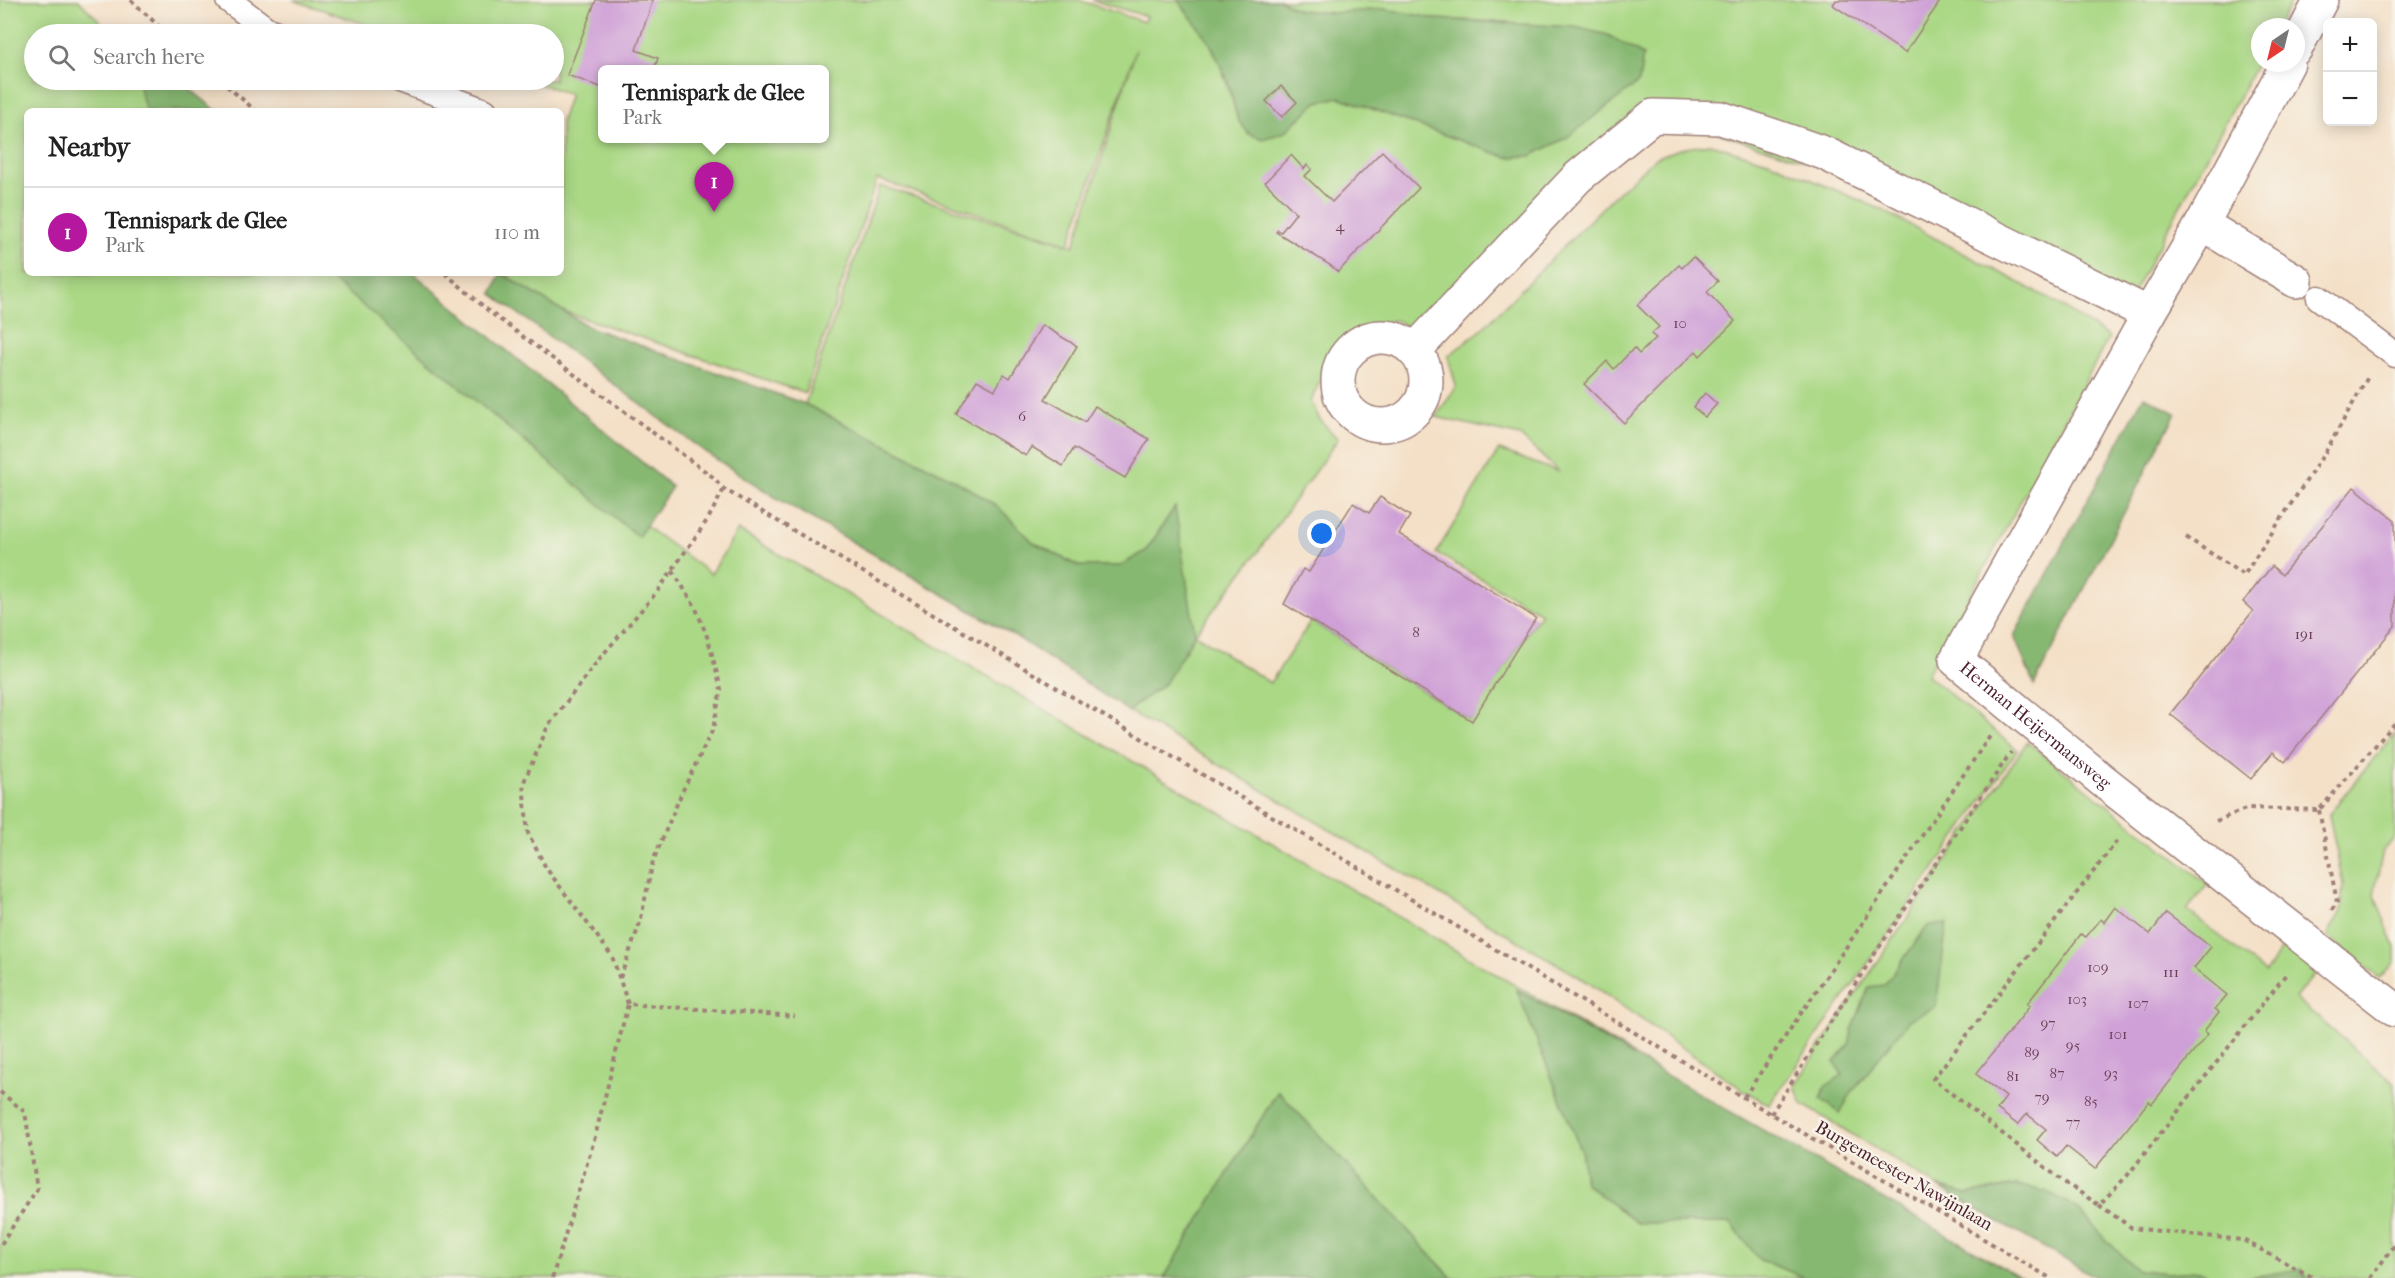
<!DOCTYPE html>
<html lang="en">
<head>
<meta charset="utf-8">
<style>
	body { margin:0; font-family:"IM FELL French Canon",serif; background:#f2f2f2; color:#222 }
	.controls { position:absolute; right:18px; top:18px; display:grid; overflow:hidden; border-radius:9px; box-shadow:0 3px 15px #0003 }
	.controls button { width:54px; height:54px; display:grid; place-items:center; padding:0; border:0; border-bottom:2px solid #e0e0e0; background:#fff; color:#222; font:30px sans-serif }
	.compass { position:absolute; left:2251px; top:18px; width:54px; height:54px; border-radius:50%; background:#fff; box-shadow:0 3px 15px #0003; rotate:215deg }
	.you { position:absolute; left:1322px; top:534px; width:21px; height:21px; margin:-15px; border:4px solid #fff; border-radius:50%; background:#1a73e8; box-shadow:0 0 0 9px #1a73e833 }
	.badge { display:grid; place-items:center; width:39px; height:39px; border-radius:50%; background:#b5179e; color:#fff; font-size:20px; font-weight:700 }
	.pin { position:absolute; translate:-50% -50px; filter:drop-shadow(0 2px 3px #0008) }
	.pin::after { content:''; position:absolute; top:32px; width:21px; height:18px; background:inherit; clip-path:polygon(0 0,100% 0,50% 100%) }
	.popup { position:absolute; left:598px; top:65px; width:231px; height:78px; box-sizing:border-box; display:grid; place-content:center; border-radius:9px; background:#fff; filter:drop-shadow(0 2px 4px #0005); font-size:20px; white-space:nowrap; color:#767676 }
	.popup b { font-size:22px; color:#222 }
	.popup::after { content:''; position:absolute; left:50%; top:100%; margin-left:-12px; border:12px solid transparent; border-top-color:#fff }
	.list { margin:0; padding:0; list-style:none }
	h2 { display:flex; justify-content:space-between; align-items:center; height:78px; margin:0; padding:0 24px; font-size:26px }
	h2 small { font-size:20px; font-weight:400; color:#767676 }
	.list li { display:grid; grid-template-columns:39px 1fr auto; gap:18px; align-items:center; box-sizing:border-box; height:90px; padding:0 24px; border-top:2px solid #e0e0e0 }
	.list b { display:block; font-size:22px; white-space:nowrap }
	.list p { margin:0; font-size:20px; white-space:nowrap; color:#767676 }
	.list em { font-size:20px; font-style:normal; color:#767676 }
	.icon { flex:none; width:33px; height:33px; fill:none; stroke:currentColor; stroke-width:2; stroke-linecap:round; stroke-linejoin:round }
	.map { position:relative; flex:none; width:2395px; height:1278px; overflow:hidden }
	.search { position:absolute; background:#fff; box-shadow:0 3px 15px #0003; left:24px; top:24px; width:540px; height:66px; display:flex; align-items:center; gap:15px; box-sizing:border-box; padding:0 21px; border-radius:33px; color:#767676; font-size:22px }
	.panel { position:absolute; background:#fff; box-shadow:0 3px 15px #0003; left:24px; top:108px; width:540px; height:168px; border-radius:9px }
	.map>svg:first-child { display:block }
	.green { fill:#aad885; stroke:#7a7c58; stroke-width:1.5; fill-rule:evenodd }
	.forest { fill:#87b872; stroke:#686c4e; stroke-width:1.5 }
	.building { fill:#cfa0d7 }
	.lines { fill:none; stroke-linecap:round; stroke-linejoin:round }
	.service-casing { stroke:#9f8079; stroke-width:27 }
	.minor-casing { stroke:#9f8079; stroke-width:36 }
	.path { stroke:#9f8079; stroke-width:4; stroke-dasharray:4.5 4.5; stroke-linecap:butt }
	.service { stroke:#fff; stroke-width:24 }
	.minor { stroke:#fff; stroke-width:33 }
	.labels { text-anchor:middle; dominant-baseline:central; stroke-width:5; stroke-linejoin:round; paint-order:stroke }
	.number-label { font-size:15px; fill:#6b3f56 }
	.street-label { font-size:18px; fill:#4a1f2b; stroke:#f7f3e8 }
</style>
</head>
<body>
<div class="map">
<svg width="2395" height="1278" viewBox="0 0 2395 1278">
	<rect width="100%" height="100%" fill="#f7f3e8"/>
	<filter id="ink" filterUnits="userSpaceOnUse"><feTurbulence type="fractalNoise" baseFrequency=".0167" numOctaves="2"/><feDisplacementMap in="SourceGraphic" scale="12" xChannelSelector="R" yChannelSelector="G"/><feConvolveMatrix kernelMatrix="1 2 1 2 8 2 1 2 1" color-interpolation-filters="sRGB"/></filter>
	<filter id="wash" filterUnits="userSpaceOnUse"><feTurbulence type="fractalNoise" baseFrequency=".008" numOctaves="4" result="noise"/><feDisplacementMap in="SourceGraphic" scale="24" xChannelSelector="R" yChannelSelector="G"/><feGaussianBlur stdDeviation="1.35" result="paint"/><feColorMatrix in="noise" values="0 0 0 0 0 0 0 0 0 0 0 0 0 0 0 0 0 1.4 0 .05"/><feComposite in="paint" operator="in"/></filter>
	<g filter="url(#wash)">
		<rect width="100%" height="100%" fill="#f4e0c7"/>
		<path class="green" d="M0,0H78L113,34H34V80H158L193,111H27V273H370L652,531L711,574L738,530L1634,1055L1517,990L1582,1154L1585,1183L1637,1223H1731L1760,1260L1806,1278H1452L1278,1091L1164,1278H0Z
			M293,0H1079L1144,22L1146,16L1091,0H1178C1211,31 1226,77 1238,120L1285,132L1317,102L1339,97L1506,157L1531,156L1508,22L1436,19L1385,9L1333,13L1298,10L1280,0H2292L2277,27H2260V58L2131,297L1963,210L1663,116L1412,331L1396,320L1374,324L1332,354L1311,401L1320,420L1338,439L1257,553L1195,634L1270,683L1311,621L1470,720L1541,613L1436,553L1499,450L1559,472L1520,436L1436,417L1456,386L1448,356L1479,332L1612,198L1655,158L1680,149L1710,144L1768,161L1880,209L2048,298L2109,337L1927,675L2017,750L1769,1105L1742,1089L1586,981L1128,711L1166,682L1174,508L1146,551L1120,566H1078L1033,542L997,506L953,479L805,404L880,186L1074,246L1136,49L1069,244L877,179L805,393L504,291L510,273H561V121L570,94L528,80H554V34H395ZM603,70H825V138H603Z
			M2395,733V838L2383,850L2374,894L2395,948V962L2379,978L2327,936L2341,911L2343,884L2329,814Z
			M2027,742L2208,884L2187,910L2265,972L2284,946L2317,972L2295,998L2395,1084V1278H2307L2301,1269L2245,1278H2210L2200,1271L2168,1273L2138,1270L2121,1255L2017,1185L1967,1194L1937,1186L1802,1104L1795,1086L1815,1054Z"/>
		<path class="forest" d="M1178,0H1280L1299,10L1333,13L1385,9L1436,19L1575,27L1608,35L1643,55L1639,82L1566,138L1531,156L1506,157L1339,97L1317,102L1285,132L1263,139L1249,134L1238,120L1227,79L1210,43Z
			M137,80H179L217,111H146Z
			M324,273H413L672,487L638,537Z
			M501,273L589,327L805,404L953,479L997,506L1033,542L1078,566H1120L1146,551L1175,507L1195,634L1166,682L1128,711L1018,638L775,497L705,452L492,294Z
			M2144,396L2176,413L2034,685L2014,636Z
			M1947,923L1936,1007L1910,1019L1852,1092L1840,1113L1821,1099L1825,1087L1842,1075L1835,1062L1849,1045L1852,1030L1869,987L1884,985L1927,927Z
			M1517,990L2022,1278H1806L1760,1260L1730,1223H1637L1585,1183L1582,1154Z
			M1278,1091L1452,1278H1164Z
			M2017,1185L2048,1192L2076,1207L2121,1255L2138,1270L2168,1273L2200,1271L2210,1278H2097L1937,1186L1967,1194Z
			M2301,1269L2307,1278H2245Z"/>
		<g id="blocks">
			<path class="building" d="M596,0H653L636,50L658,58L654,70H603V88L567,75Z
				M1836,0H1941L1905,53L1833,5Z
				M1281,86L1297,102L1282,117L1266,101Z
				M1382,151L1419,188L1338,272L1330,265L1276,232L1278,230L1281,232L1296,213L1265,182L1291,155L1304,169L1307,165L1312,169L1305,176L1332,202Z
				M1693,257L1718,281L1707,292L1735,321L1700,356L1696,351L1624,423L1584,384L1607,361L1614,369L1634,348L1639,354L1656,338L1651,334L1659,327L1637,305L1679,265L1682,268Z
				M1042,325L1077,346L1045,399L1085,422L1095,406L1149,439L1125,478L1074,448L1063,466L1032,447L1026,456L956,414L977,380L995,390L1004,374L1010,378Z
				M1705,393L1717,404L1705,417L1693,407Z
				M2354,487L2395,520V626L2285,762L2273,752L2251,779L2170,714L2253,611L2243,602L2272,566L2282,575Z
				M1380,497L1410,516L1399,534L1536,618L1472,721L1284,604L1303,569L1309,572L1353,503L1369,513Z
				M2115,907L2150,934L2166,913L2211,947L2194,968L2227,995L2215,1009L2219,1012L2204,1031L2208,1034L2152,1104L2149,1101L2095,1169L2066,1146L2057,1157L2037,1140L2046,1129L2027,1114L2018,1125L1997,1109L2006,1097L1976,1074L2030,1006L2027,1004L2081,934L2086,937L2101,919L2104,922Z"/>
		</g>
	</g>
	<g filter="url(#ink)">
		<use href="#blocks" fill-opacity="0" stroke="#9f8079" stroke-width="1.5"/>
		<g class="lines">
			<g class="service-casing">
				<path id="service" d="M228,0L268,30L279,34
					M400,80L485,111
					M2319,298L2395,355"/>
			</g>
			<g class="minor-casing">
				<g id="minor">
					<path d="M2296,48L2321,0"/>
					<path id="s1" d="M2288,63L2202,224L2149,314L1956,660L2102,780L2395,1010"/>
					<path d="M2202,224L2296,281"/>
					<circle cx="1382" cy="381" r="44"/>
					<path d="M1414,351L1578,177L1653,116L1721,118L1824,153L2149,314"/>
				</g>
			</g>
			<path class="path" d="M131,0L167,34
				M220,80L256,111
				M445,273L491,313L713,477L724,489L1771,1114L2050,1278
				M2186,537L2244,575L2326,451L2368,377
				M2319,810L2337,902L2330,913
				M2216,821L2248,808L2319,810L2395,723
				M2117,841L1933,1079L2064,1182L2099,1205L2127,1176L2287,973
				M620,978L640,923L653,861L682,792L713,729L721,689L708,639L695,606L672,570
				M628,1004L612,956L546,868L528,833L523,784L548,726L600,658L657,592L708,519L724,489
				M0,1092L25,1112L37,1189L0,1246
				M1744,1097L1990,736
				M1771,1114L1876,952L2011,752
				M2099,1205L2132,1228L2243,1240L2314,1278
				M552,1278L595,1137L628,1004L795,1016
				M2370,1278L2395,1245"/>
			<use href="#service" class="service"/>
			<use href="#minor" class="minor"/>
		</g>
	</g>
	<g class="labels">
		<g class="number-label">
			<text x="1340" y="226">4</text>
			<text x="1680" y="323">10</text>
			<text x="1022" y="416">6</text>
			<text x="1416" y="632">8</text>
			<text x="2304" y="634">191</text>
			<text x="2098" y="967">109</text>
			<text x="2171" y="972">111</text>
			<text x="2077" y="999">103</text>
			<text x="2138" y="1003">107</text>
			<text x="2048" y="1023">97</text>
			<text x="2118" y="1034">101</text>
			<text x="2073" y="1045">95</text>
			<text x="2032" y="1052">89</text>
			<text x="2057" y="1073">87</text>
			<text x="2111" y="1073">93</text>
			<text x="2013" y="1076">81</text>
			<text x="2042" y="1097">79</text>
			<text x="2091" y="1101">85</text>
			<text x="2073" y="1122">77</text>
		</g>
		<g class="street-label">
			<text stroke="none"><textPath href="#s1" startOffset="786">Herman Heijermansweg</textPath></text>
			<text transform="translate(1904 1176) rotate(30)">Burgemeester Nawijnlaan</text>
		</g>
	</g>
</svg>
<div class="controls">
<button>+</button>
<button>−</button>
</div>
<svg class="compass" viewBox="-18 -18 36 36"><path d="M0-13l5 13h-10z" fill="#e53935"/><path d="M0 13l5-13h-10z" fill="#767676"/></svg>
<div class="you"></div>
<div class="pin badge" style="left:714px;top:212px">1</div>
<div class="popup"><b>Tennispark de Glee</b>Park</div>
<div class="search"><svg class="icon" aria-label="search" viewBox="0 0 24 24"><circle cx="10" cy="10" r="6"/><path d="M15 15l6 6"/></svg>Search here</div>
<section class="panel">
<h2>Nearby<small></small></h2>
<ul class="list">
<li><span class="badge">1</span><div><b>Tennispark de Glee</b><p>Park</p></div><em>110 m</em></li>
</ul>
</section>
</div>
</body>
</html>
